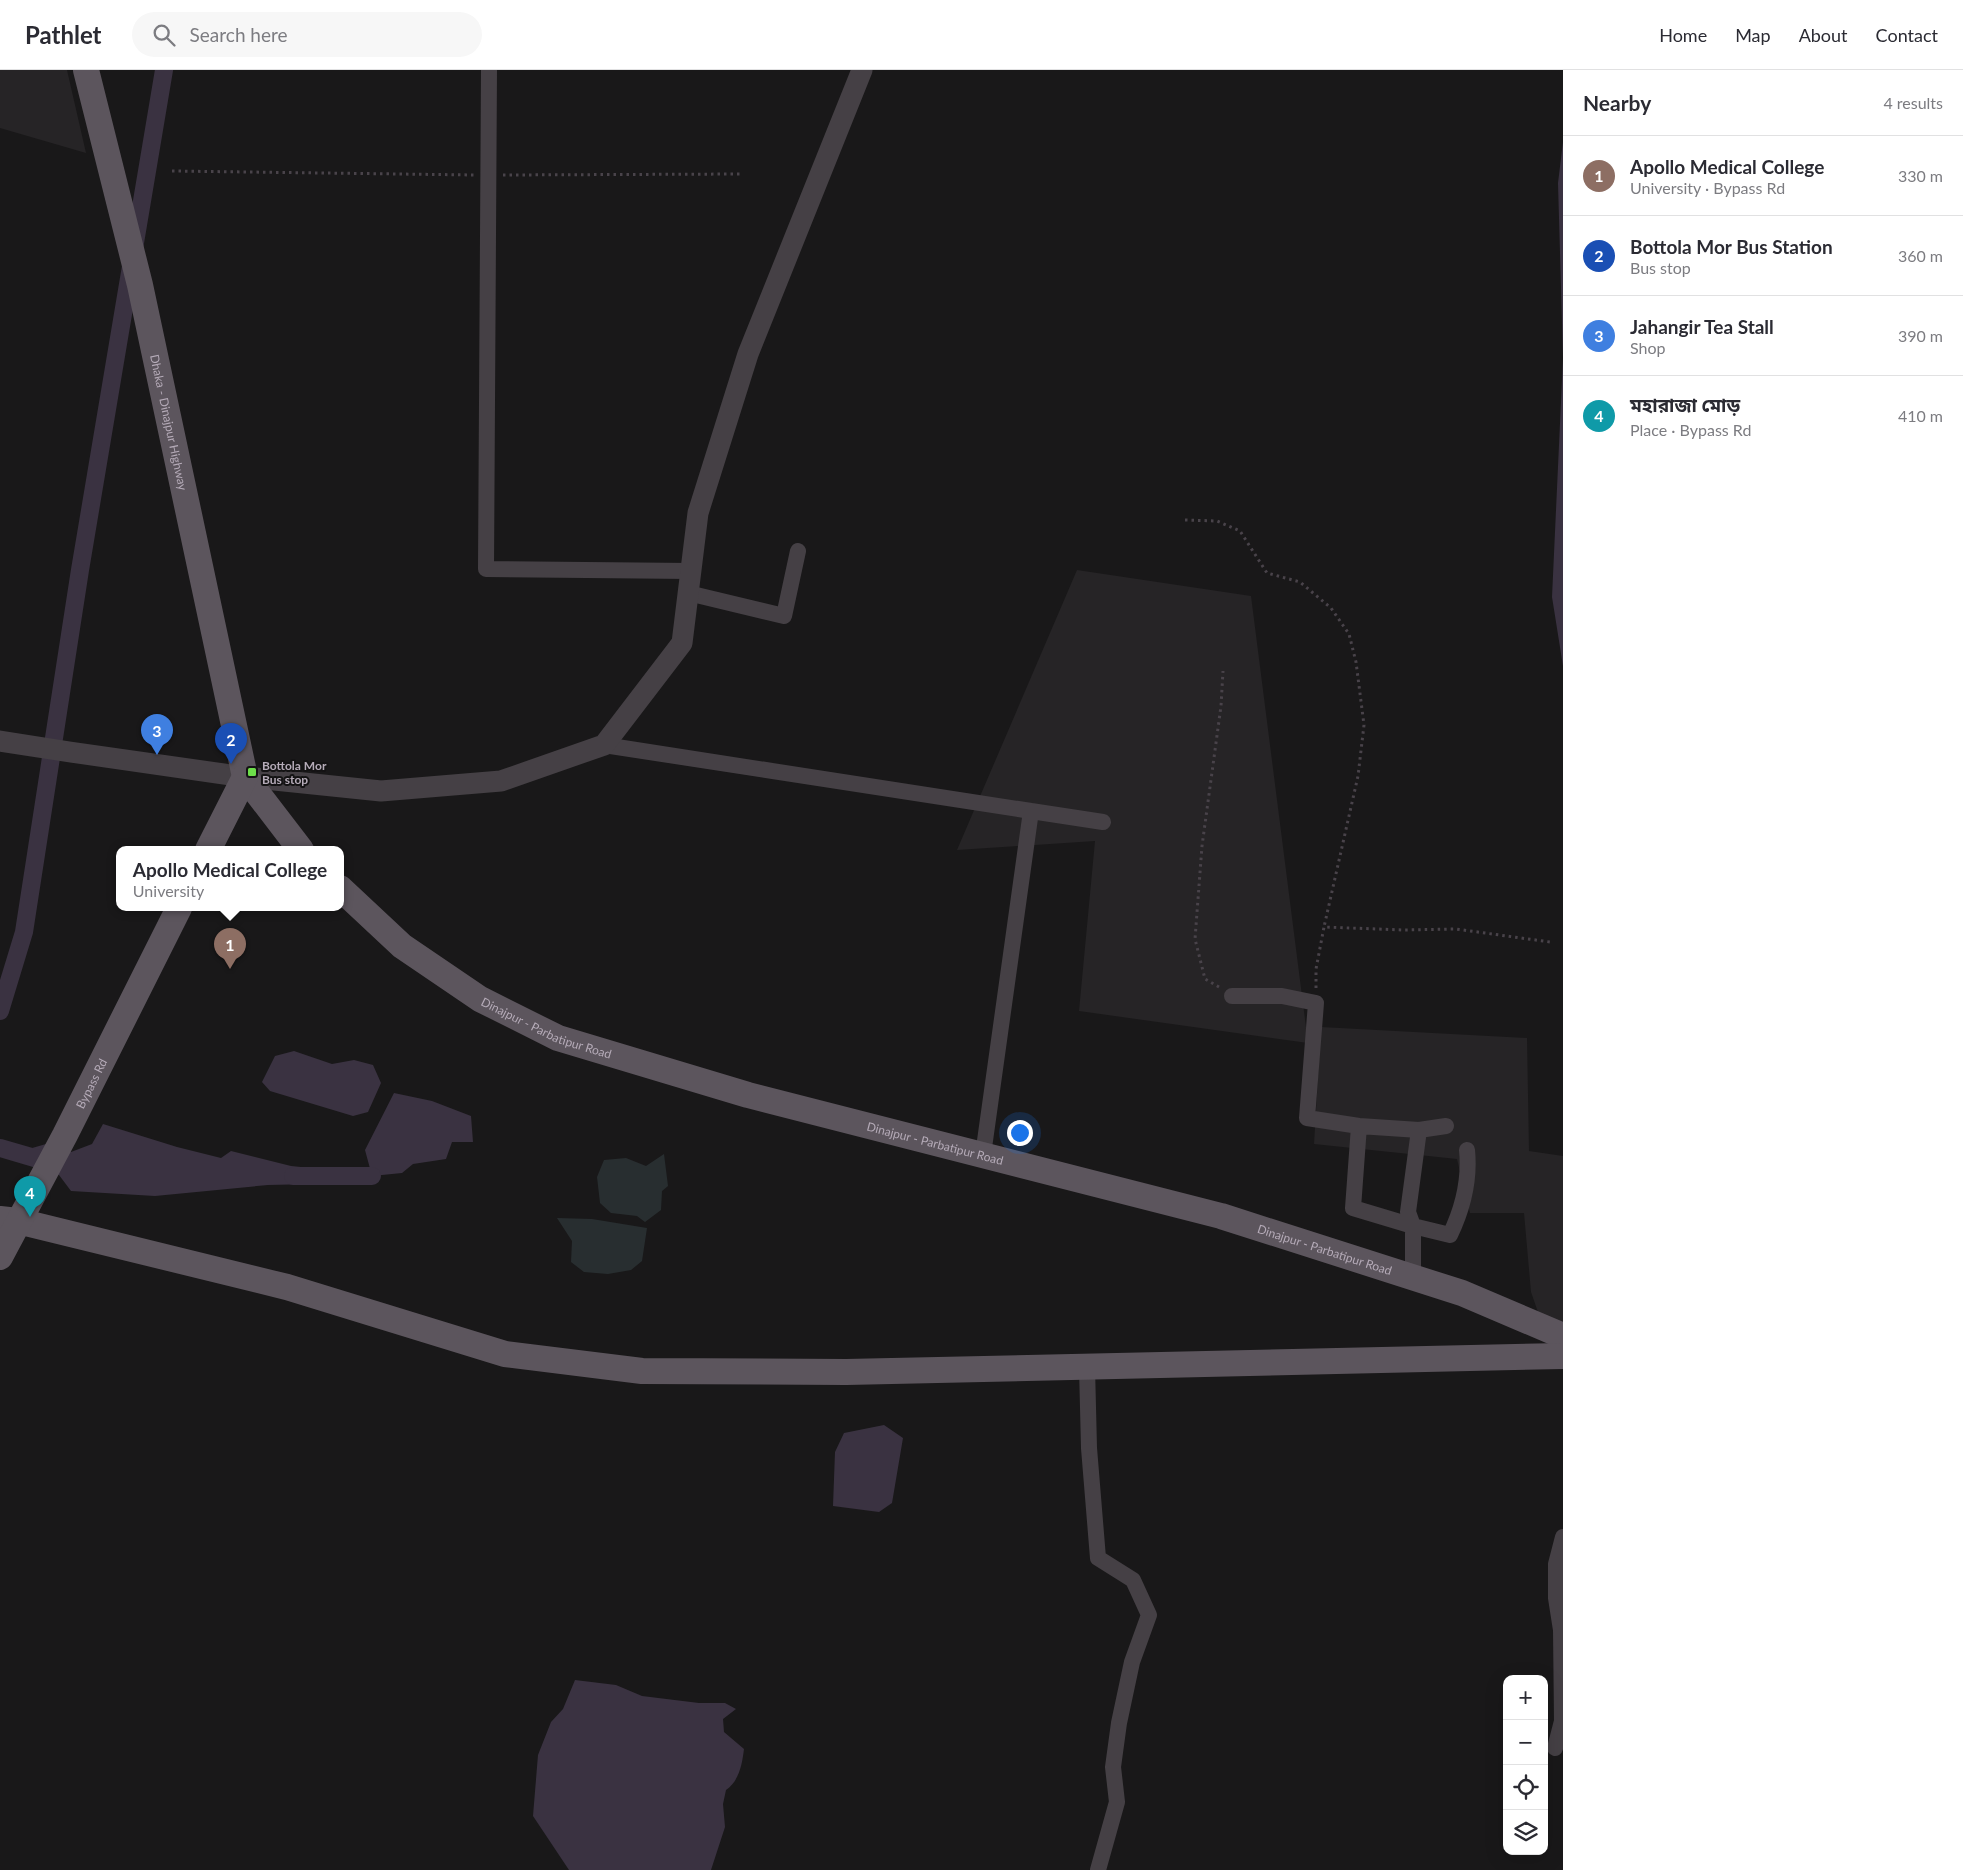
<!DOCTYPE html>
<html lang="en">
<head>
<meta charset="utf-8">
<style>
	body { margin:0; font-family:Lato,"Noto Sans Bengali",sans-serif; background:#f7f7f7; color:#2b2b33 }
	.controls { position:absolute; right:15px; bottom:15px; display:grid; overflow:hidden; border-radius:10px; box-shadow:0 5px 20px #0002 }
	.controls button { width:45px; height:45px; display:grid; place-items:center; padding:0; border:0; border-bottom:1px solid #e1e1e2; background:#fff; color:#2b2b33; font:25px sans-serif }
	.you { position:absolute; left:1019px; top:1062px; width:18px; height:18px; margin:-12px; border:4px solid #fff; border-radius:50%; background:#1a73e8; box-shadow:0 0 0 8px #1a73e833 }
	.badge { display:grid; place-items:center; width:32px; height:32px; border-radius:50%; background:#497c3d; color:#fff; font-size:16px; font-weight:700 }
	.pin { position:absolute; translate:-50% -41px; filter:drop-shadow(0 1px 2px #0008) }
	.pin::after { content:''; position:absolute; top:26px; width:18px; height:15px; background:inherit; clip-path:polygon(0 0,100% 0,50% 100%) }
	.popup { position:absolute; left:116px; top:776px; width:228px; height:65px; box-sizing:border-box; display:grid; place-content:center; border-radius:10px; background:#fff; filter:drop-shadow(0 1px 4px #0005); font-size:16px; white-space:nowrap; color:#7c7c81 }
	.popup b { font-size:19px; color:#2b2b33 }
	.popup::after { content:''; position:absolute; left:50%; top:100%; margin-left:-10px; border:10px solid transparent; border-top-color:#fff }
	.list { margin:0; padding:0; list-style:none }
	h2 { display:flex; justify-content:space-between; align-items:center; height:65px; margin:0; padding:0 20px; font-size:21px }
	h2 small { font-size:16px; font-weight:400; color:#7c7c81 }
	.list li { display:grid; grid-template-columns:32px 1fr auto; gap:15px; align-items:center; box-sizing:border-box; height:80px; padding:0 20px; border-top:1px solid #e1e1e2 }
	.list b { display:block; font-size:19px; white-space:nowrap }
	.list p { margin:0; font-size:16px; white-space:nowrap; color:#7c7c81 }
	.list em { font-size:16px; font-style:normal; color:#7c7c81 }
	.icon { flex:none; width:28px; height:28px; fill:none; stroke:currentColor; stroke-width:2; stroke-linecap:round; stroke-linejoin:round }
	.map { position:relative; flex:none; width:1563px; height:1800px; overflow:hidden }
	header { display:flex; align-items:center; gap:30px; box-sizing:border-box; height:70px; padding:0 25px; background:#fff; border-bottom:1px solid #e1e1e2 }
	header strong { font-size:24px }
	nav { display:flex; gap:28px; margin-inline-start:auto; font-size:18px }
	.search { width:350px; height:45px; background:#f7f7f7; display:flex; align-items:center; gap:12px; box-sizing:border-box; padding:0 18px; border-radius:28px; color:#7c7c81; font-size:19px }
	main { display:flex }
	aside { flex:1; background:#fff }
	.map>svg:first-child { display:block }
	.built { fill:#262426 }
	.green { fill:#282e30 }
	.water { fill:#3a3241 }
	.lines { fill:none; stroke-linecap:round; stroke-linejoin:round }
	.canal { stroke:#3a3241; stroke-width:18 }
	.path { stroke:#49434a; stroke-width:3; stroke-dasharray:2.5 4; stroke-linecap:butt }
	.minor { stroke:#454045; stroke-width:16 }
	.tertiary { stroke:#454045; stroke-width:21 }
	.primary { stroke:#5c555d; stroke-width:26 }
	.poi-dot { fill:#6ddf4a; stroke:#141314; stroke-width:2 }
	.labels { text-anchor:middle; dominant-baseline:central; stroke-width:4; stroke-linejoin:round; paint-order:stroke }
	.street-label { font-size:12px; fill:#b5abb8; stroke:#141314 }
	.poi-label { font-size:12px; font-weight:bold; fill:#b5abb8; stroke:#141314; text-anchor:start }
</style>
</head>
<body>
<header>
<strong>Pathlet</strong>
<div class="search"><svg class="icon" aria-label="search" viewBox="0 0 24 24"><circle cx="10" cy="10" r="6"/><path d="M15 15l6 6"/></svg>Search here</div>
<nav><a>Home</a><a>Map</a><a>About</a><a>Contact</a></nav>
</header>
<main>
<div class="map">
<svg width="1563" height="1800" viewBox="0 0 1563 1800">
	<rect width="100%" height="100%" fill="#191819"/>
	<path class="built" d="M0,0H67L86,83L0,58Z
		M1077,500L1251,526L1308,973L1079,941L1095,771L957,780Z
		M1321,957L1527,968L1529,1081L1563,1086V1280L1549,1274L1531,1222L1524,1143H1470L1457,1089L1314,1074Z"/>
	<path class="green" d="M664,1084L668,1116L662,1121L661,1140L645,1152L637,1146L611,1143L600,1133L597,1107L604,1090L626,1088L646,1096Z
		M557,1148L592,1149L647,1158L642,1191L631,1200L608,1204L584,1202L571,1192L572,1171Z"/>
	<path class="water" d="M1563,72V596L1552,527L1563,288L1558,113Z
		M294,981L332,994L354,990L373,995L381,1013L368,1042L353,1046L270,1021L262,1012L275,986Z
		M394,1023L432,1031L471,1046L473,1072H452L446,1089L413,1094L402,1103L372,1106L365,1080Z
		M103,1054L177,1077L221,1088L231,1081L291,1096L320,1099L313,1114L268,1115L155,1126L71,1121L59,1105L15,1083L46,1074L71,1082L92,1074Z
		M884,1355L903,1368L892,1433L879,1442L833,1436L835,1382L844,1363Z
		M575,1610L616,1615L642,1626L699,1633H725L736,1639L723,1649L724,1662L744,1679C742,1695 739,1711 726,1720L723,1734L725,1757L711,1800H569L533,1746L538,1685L551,1652L563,1639Z"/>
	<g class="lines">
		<path class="canal" d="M0,941L24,862L80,500L164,0
			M0,1078L38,1089
			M293,1106H372"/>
		<path class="path" d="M172,101L474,105
			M503,105L742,104
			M1185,450L1217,451L1240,461L1267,503L1300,512L1331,538L1349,564L1356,592L1364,655L1358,706L1324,857
			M1219,917L1205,909L1195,869L1202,776L1221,636L1223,601
			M1316,918V899L1324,857L1402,860L1456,859L1550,872"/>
		<path class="minor" d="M489,0L486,499L691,501
			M688,523L784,546L798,481
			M604,675L1031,741L983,1085
			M1031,741L1103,752
			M1232,926H1282L1316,933L1307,1048L1359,1056L1419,1060L1446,1056
			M1359,1056L1353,1138L1413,1156L1450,1165C1463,1138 1470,1110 1467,1080
			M1413,1207V1156L1408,1142L1419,1060
			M1087,1297L1089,1378L1098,1488L1133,1510L1149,1545L1132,1592L1119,1653L1113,1697L1117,1732L1098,1800
			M1555,1678L1562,1651L1561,1560L1556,1528V1494L1563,1467"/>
		<path class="tertiary" d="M0,671L70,682L245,707L381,721L501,711L604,675L682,573L698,443L748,284L862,0"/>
		<g class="primary">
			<path id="s1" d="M86,0L140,215L245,707L301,780"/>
			<path d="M208,780L245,707"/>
			<path id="s2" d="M340,818L402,876L480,929L558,968L748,1025L1221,1146L1462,1223L1563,1266"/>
			<path d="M0,1149L18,1151L287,1217L505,1284L642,1301L846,1302L1563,1286"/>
			<path id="s3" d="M0,1187L65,1065L179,838"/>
		</g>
	</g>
	<rect class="poi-dot" x="247" y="697" width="10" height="10" rx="2.5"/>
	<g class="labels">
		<g class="street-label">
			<text stroke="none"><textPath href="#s1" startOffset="362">Dhaka - Dinajpur Highway</textPath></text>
			<text stroke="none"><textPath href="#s2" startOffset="252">Dinajpur - Parbatipur Road</textPath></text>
			<text stroke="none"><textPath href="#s3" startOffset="196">Bypass Rd</textPath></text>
			<text stroke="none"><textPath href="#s2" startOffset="658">Dinajpur - Parbatipur Road</textPath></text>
			<text stroke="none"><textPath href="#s2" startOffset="1062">Dinajpur - Parbatipur Road</textPath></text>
		</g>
		<g class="poi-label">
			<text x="262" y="695">Bottola Mor<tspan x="262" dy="14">Bus stop</tspan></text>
		</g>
	</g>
</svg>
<div class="controls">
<button>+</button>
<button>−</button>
<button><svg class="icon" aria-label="locate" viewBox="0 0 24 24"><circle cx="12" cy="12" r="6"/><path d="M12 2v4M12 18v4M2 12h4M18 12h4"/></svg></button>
<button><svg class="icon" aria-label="layers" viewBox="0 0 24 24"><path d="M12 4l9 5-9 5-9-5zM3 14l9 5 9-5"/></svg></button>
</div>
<div class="you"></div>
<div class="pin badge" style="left:230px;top:899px;background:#8d6e63">1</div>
<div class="popup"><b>Apollo Medical College</b>University</div>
<div class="pin badge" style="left:231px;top:694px;background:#1a4fb4">2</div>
<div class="pin badge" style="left:157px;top:685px;background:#3f7fe0">3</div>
<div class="pin badge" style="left:30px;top:1147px;background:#0f9aa8">4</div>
</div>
<aside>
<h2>Nearby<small>4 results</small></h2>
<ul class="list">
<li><span class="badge" style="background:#8d6e63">1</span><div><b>Apollo Medical College</b><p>University · Bypass Rd</p></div><em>330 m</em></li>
<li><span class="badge" style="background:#1a4fb4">2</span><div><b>Bottola Mor Bus Station</b><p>Bus stop</p></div><em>360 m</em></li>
<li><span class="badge" style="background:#3f7fe0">3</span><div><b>Jahangir Tea Stall</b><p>Shop</p></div><em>390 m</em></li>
<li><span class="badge" style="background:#0f9aa8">4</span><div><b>মহারাজা মোড়</b><p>Place · Bypass Rd</p></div><em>410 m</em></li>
</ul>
</aside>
</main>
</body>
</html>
